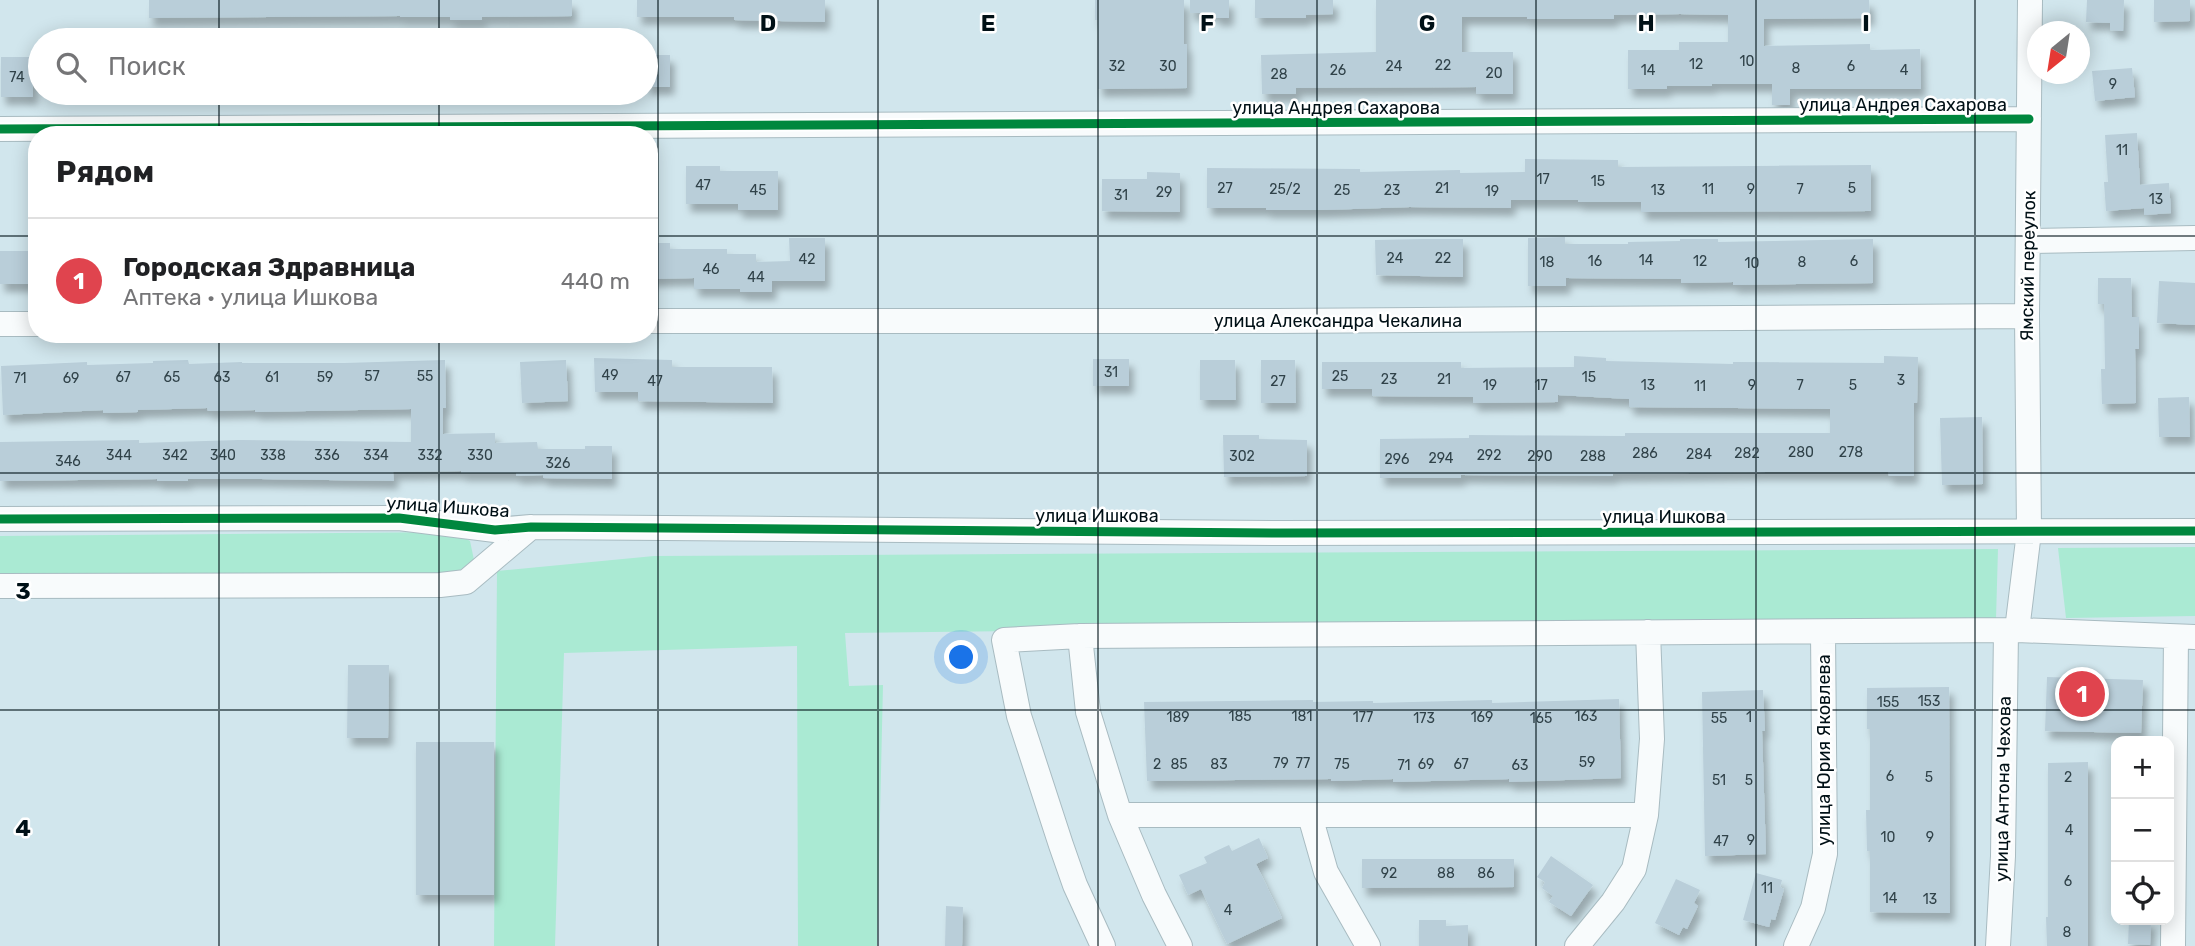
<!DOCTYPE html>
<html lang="ru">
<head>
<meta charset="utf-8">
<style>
	body { margin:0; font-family:Rubik,sans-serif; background:#f6f6f6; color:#202124 }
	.controls { position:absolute; right:21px; bottom:21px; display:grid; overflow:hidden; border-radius:14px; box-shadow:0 4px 18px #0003 }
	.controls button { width:63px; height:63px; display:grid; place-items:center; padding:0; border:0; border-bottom:2px solid #e0e0e0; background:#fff; color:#202124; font:35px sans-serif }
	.compass { position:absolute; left:2027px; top:21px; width:63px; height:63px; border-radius:50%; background:#fff; box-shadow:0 4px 18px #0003; rotate:210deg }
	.you { position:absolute; left:962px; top:658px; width:24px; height:24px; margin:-18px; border:5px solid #fff; border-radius:50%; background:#1a73e8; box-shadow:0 0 0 10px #1a73e833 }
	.badge { display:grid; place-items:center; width:46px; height:46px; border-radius:50%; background:#b45309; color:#fff; font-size:23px; font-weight:700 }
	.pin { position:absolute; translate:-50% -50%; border:4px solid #fff; box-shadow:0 2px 7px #0006 }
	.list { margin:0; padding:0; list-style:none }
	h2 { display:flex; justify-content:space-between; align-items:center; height:91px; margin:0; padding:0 28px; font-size:30px }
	h2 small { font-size:23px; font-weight:400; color:#757577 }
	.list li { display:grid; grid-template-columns:46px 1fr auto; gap:21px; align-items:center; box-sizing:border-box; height:126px; padding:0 28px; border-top:2px solid #e0e0e0 }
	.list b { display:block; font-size:26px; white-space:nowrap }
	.list p { margin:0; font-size:23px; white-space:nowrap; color:#757577 }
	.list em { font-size:23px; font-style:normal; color:#757577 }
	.icon { flex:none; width:38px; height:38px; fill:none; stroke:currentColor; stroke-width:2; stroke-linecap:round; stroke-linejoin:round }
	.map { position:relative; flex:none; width:2195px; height:946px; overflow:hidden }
	.search { position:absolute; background:#fff; box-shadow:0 4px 18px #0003; left:28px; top:28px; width:630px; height:77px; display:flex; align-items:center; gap:18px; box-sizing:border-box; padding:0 24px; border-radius:38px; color:#757577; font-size:26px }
	.panel { position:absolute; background:#fff; box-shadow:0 4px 18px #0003; left:28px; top:126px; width:630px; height:217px; border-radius:28px }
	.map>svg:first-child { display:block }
	.green { fill:#aaead3 }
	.building { fill:#b9ced9; filter:url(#shadow) }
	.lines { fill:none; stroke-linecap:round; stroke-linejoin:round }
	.minor-casing { stroke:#a8bbc1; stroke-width:26 }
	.minor { stroke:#f8fbfc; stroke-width:24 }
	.cycleway-casing { stroke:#fff; stroke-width:13 }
	.cycleway { stroke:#00873e; stroke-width:9 }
	.grid { fill:none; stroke:#001016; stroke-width:2; stroke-opacity:0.55 }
	.labels { text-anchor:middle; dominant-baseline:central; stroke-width:5; stroke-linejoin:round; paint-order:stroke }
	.number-label { font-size:14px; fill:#304249 }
	.street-label { font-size:18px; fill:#001016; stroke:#fff }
	.grid-label { font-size:23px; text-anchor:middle; font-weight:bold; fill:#001016; stroke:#fff; stroke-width:5; stroke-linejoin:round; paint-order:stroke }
</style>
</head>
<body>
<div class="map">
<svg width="2195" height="946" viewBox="0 0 2195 946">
	<defs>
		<filter id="shadow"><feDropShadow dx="4.5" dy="8" stdDeviation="3.5" flood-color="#0004"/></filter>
	</defs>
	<rect width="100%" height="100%" fill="#d1e6ed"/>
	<path class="green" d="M454,532L470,541L474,560L453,575L0,583V536Z
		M2195,547V616L2066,618L2058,548Z
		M1998,549L1996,619L845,633L849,686L883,685L877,946H798L797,646L564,653L555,946H494L497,571L654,556Z"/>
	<path class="building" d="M149,0H572V16L482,17V20H450V17H400V16L149,18Z
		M637,0H825V22L734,20V17H637Z
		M1095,0H1184V44H1187V88L1098,89V20H1095Z
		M1190,0H1229V18H1215V13H1190Z
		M1255,0H1333V14L1306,15V18H1255Z
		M1376,0H1869L1870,18L1764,19V46L1870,44V50L1920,49L1921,89H1790V105H1772V84H1712V86H1667V89H1628V50H1679V42H1728V15L1680,14L1614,15V19H1527V17H1462V52H1513V94H1476V87L1296,88V94H1262L1261,55L1376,52Z
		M2087,0H2124L2123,31L2110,30V23L2086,22Z
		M2154,0H2190V21L2154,22Z
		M646,55H670V87H646Z
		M1,57H33V97H1Z
		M2132,68L2135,97L2095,101L2092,71Z
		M2137,133L2140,185L2169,183L2171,213L2144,215V208L2106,211L2104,182H2108L2105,135Z
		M1525,159L1618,160V167L1871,165V211L1641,212V202H1578V200H1511V208L1410,207L1324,210H1266V208H1207V168L1360,169V172L1460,170V173L1525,172Z
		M686,166H720V171H778V210H738V204H686Z
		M1147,172L1180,173V212L1102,211V179H1147Z
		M1565,237V244H1628V242L1680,241V239H1718V242L1873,239V283L1733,285V282L1681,283V279L1566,278V286H1528V238Z
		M789,238H825V281H772V292H740V289H694V278L649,279V243H670V249H727V254H756V262L790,261Z
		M1424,239H1463V277L1376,275L1375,240Z
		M0,251H37V284H0Z
		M2098,278H2131L2132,317H2139V349H2135L2136,403L2102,404L2101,369H2105L2104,304H2098Z
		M2159,281L2195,283V325L2157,323Z
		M1574,356L1606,358V361L1733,364V362L1884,363V356L1918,357L1917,403H1914V476H1889L1888,472H1766L1613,474V476L1461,475V478H1380V439L1469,438V435L1625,436V433H1830V409L1629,407V399L1558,395V402L1473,403V397L1372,396V389H1322V362H1461V368L1574,367Z
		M594,358L672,360V367H772L773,403L638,401V392H595Z
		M1093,359H1129V386H1093Z
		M188,360L189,364L242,362V363H344L445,360L446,408H443V434L495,433V443L537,442L538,449H585V446H612V479L543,478V475L516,476V473H461V471L393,472L394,481L261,479H188V481H157V479L0,481V442L139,440V443L239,440L411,442V409L255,412V410L208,411L207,408L138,410V412L103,413V410L3,415L1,366L87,362V365L153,363V361Z
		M566,360L568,401L522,403L520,362Z
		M1200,360H1235L1236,400H1200Z
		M1261,360H1295L1296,403H1261Z
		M2189,397L2190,437H2159L2158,398Z
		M1982,417L1983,484L1942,485L1940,418Z
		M1223,435H1259V439L1307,440V476L1224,477Z
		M348,665H389L388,738H347Z
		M2047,677L2143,680L2141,733L2045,731Z
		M1949,687L1950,913L1870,912V851H1867L1866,810H1870V729H1867V688Z
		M1763,690L1765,731H1762L1766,854L1705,856L1702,692Z
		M1619,699L1621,778L1509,782V779L1393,782V779L1331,781V779L1147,781L1144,702L1313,700V702L1373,701V703L1492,700V703Z
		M416,742H494V895H416Z
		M2088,762V946H2047L2046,917H2048V763Z
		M1259,838L1268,858L1256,864L1282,918L1227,944L1201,889L1188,895L1179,875L1207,863L1204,857L1216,851L1229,845L1232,851Z
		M1551,856L1593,885L1571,916L1549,902L1553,896L1542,888L1545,882L1537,877Z
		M1362,859H1514V887L1362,888Z
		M1756,873L1782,880L1780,887L1784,889L1775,920L1771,919L1769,927L1743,920Z
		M1676,879L1700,890L1694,903L1698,906L1687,929L1683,927L1679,935L1655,923Z
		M946,906L963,907L962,946H945Z
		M1419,920H1446V926L1468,925V946H1419Z
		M2129,920H2151L2150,945L2128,944Z"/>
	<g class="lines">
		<g class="minor-casing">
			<path id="minor" d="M0,129L2029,119
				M2029,241L2195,238
				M649,321H1277L2027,316
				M0,324H37
				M0,519L399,518L495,530L531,527L1280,533L2195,531
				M0,586L440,585L466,582L531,527
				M2017,630L2029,532L2027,316L2030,0
				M1080,636L1088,712L1120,815L1154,895L1180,946
				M1120,815H1646
				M1310,816L1326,872L1368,946
				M1103,946L1075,885L1061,845L1019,716L1004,640L1080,636L2017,630L2195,637
				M1577,946L1613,902L1634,869L1646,815L1652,739L1648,632
				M1796,946L1813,908L1825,854L1823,633
				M1998,946L2003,856L2006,631
				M2173,946L2176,637"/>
		</g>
		<use href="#minor" class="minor"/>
		<g class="cycleway-casing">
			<path id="cycleway" d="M0,129L2029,119
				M0,519L399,518L495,530L531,527L1280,533L2195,531"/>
		</g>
		<use href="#cycleway" class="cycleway"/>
	</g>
	<path class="grid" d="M219,0V40M439,0V40M658,0V946M878,0V946M1098,0V946M1317,0V946M1536,0V946M1756,0V946M1975,0V946M219,93V135M439,93V135M0,236H37M649,236H2195M219,334V946M439,334V946M0,473H2195M0,710H2195"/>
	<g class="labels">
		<g class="number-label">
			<text x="1747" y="61">10</text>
			<text x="1696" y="64">12</text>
			<text x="1443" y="65">22</text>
			<text x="1117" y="66">32</text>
			<text x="1168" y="66">30</text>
			<text x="1394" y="66">24</text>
			<text x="1851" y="66">6</text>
			<text x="1796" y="68">8</text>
			<text x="1338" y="70">26</text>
			<text x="1648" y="70">14</text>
			<text x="1904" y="70">4</text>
			<text x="1494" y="73">20</text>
			<text x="1279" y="74">28</text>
			<text x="17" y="77">74</text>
			<text x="2113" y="84">9</text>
			<text x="2122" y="150">11</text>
			<text x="1543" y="179">17</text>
			<text x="1598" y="181">15</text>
			<text x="703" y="185">47</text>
			<text x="1225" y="188">27</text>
			<text x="1442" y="188">21</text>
			<text x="1852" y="188">5</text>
			<text x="1285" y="189">25/2</text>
			<text x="1708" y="189">11</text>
			<text x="1751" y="189">9</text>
			<text x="1800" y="189">7</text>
			<text x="758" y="190">45</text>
			<text x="1342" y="190">25</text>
			<text x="1392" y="190">23</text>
			<text x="1658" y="190">13</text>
			<text x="1492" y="191">19</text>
			<text x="1164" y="192">29</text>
			<text x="1121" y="195">31</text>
			<text x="2156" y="199">13</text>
			<text x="1395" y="258">24</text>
			<text x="1443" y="258">22</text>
			<text x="807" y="259">42</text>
			<text x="1646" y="260">14</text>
			<text x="1595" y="261">16</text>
			<text x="1700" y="261">12</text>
			<text x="1854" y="261">6</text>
			<text x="1547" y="262">18</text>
			<text x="1802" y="262">8</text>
			<text x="1752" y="263">10</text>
			<text x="711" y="269">46</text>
			<text x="756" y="277">44</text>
			<text x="1111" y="372">31</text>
			<text x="610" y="375">49</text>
			<text x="372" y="376">57</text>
			<text x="425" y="376">55</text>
			<text x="1340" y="376">25</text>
			<text x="123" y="377">67</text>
			<text x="172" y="377">65</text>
			<text x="222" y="377">63</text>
			<text x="272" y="377">61</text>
			<text x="325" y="377">59</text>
			<text x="1589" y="377">15</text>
			<text x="20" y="378">71</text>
			<text x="71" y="378">69</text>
			<text x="1389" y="379">23</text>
			<text x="1444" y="379">21</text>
			<text x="1901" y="380">3</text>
			<text x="655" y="381">47</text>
			<text x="1278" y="381">27</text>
			<text x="1490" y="385">19</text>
			<text x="1541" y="385">17</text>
			<text x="1648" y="385">13</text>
			<text x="1752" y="385">9</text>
			<text x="1800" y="385">7</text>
			<text x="1853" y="385">5</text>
			<text x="1700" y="386">11</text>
			<text x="1801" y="452">280</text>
			<text x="1851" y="452">278</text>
			<text x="1645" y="453">286</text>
			<text x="1747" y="453">282</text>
			<text x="1699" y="454">284</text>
			<text x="119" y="455">344</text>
			<text x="175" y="455">342</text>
			<text x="223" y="455">340</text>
			<text x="273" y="455">338</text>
			<text x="327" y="455">336</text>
			<text x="376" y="455">334</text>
			<text x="430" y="455">332</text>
			<text x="480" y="455">330</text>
			<text x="1489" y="455">292</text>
			<text x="1242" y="456">302</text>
			<text x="1540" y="456">290</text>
			<text x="1593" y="456">288</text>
			<text x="1441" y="458">294</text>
			<text x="1397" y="459">296</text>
			<text x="68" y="461">346</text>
			<text x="558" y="463">326</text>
			<text x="1929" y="701">153</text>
			<text x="1888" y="702">155</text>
			<text x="1240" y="716">185</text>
			<text x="1302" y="716">181</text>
			<text x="1586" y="716">163</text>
			<text x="1178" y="717">189</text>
			<text x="1363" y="717">177</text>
			<text x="1482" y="717">169</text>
			<text x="1749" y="717">1</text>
			<text x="1424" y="718">173</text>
			<text x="1541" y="718">165</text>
			<text x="1719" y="718">55</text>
			<text x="1587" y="762">59</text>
			<text x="1281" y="763">79</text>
			<text x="1303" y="763">77</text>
			<text x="1157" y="764">2</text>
			<text x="1179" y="764">85</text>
			<text x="1219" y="764">83</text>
			<text x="1342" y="764">75</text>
			<text x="1426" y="764">69</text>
			<text x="1461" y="764">67</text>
			<text x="1404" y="765">71</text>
			<text x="1520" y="765">63</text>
			<text x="1890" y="776">6</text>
			<text x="1929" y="777">5</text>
			<text x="2068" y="777">2</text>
			<text x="1719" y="780">51</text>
			<text x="1749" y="780">5</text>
			<text x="2069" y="830">4</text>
			<text x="1888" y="837">10</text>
			<text x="1930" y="837">9</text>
			<text x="1751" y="840">9</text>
			<text x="1721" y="841">47</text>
			<text x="1389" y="873">92</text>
			<text x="1446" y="873">88</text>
			<text x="1486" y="873">86</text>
			<text x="2068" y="881">6</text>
			<text x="1767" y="888">11</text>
			<text x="1890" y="898">14</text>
			<text x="1930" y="899">13</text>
			<text x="1228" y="910">4</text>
			<text x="2067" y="932">8</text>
		</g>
		<g class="street-label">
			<text x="1903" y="105">улица Андрея Сахарова</text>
			<text x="1336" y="108">улица Андрея Сахарова</text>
			<text transform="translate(2028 266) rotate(-89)">Ямский переулок</text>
			<text x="1338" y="321">улица Александра Чекалина</text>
			<text transform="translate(448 507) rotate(4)">улица Ишкова</text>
			<text x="1097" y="516">улица Ишкова</text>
			<text x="1664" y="517">улица Ишкова</text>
			<text transform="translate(1824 750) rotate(-90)">улица Юрия Яковлева</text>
			<text transform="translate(2003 789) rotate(-89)">улица Антона Чехова</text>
		</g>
	</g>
	<g class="grid-label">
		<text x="768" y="31">D</text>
		<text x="988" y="31">E</text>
		<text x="1207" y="31">F</text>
		<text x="1427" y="31">G</text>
		<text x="1646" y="31">H</text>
		<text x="1866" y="31">I</text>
		<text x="23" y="599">3</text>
		<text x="23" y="836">4</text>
	</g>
</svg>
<div class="controls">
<button>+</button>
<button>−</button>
<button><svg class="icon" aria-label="locate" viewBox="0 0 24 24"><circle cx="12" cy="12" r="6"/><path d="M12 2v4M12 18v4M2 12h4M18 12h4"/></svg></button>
</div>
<svg class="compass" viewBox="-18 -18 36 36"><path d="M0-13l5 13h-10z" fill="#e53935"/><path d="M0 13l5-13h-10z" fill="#757577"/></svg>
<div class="you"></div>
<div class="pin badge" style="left:2082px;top:694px;background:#e0444e">1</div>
<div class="search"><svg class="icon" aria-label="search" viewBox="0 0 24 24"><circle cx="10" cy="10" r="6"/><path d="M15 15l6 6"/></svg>Поиск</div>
<section class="panel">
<h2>Рядом<small></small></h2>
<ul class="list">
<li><span class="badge" style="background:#e0444e">1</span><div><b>Городская Здравница</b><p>Аптека · улица Ишкова</p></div><em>440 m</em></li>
</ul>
</section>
</div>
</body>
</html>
